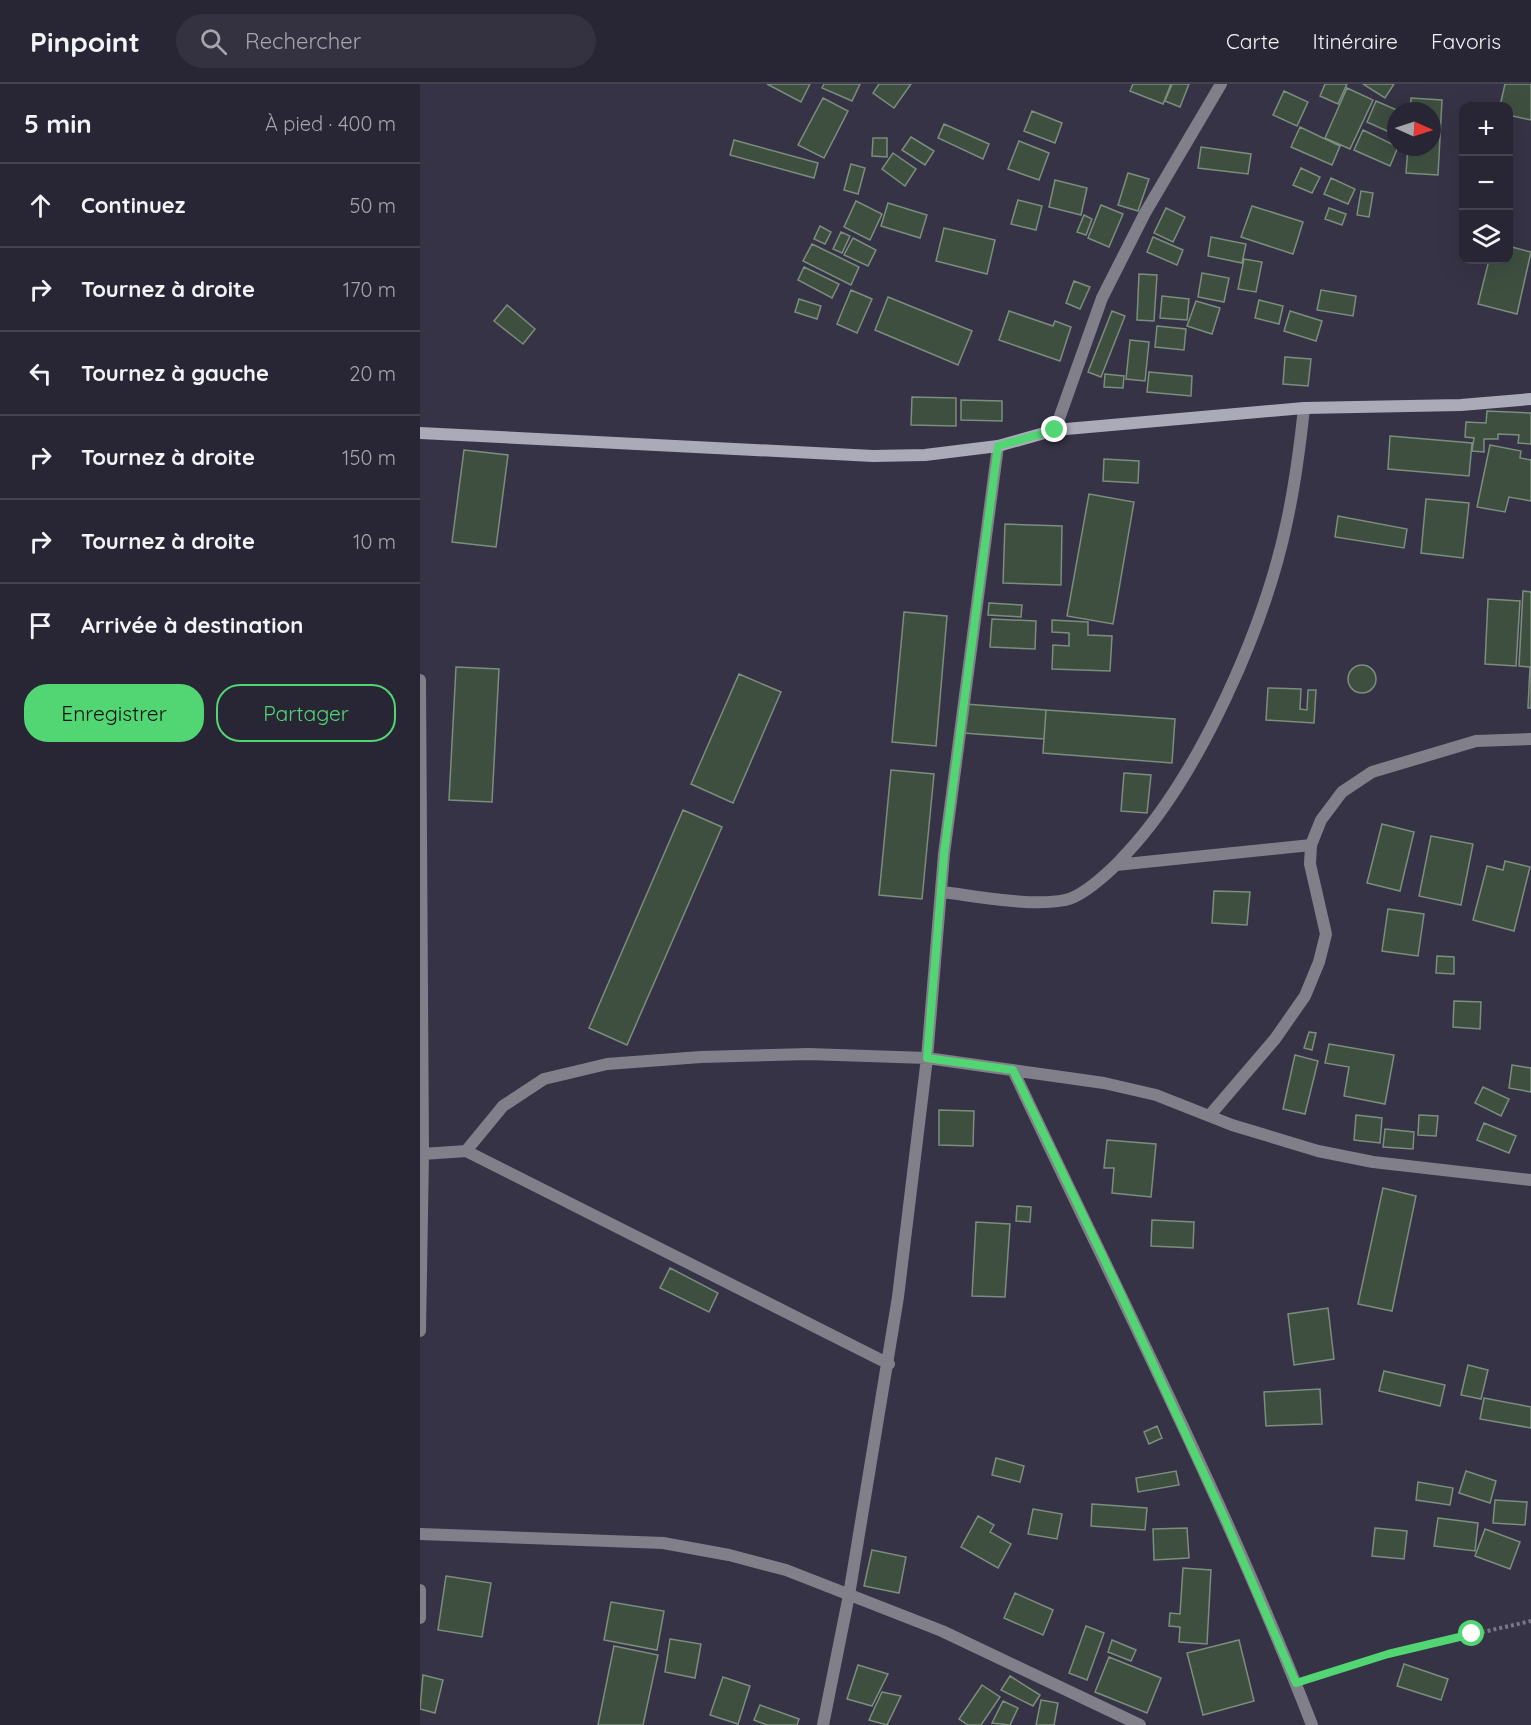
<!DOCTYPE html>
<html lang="fr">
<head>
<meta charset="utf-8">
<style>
	body { margin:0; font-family:Quicksand,sans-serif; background:#343240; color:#f1f3f6 }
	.controls { position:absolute; right:18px; top:18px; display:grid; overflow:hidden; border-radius:12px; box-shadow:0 6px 24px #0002 }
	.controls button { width:54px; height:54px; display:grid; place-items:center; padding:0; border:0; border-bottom:2px solid #44434f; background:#282634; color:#f1f3f6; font:30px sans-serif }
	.compass { position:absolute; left:967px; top:18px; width:54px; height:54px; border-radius:50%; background:#282634; box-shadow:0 6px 24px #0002; rotate:93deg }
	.stop { position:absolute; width:18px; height:18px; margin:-14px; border:4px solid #52d673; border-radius:50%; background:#fff }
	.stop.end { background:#52d673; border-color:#fff; box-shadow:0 2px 6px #0008 }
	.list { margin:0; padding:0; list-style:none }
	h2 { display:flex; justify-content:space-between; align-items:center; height:78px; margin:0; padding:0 24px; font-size:26px }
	h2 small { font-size:20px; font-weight:400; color:#a5a5ac }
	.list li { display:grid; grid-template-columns:39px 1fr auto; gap:18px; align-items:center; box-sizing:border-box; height:84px; padding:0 24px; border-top:2px solid #44434f }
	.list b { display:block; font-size:22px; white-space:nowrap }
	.list em { font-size:20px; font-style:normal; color:#a5a5ac }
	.actions { display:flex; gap:12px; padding:18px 24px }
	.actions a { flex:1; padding:14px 0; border:2px solid #52d673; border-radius:24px; text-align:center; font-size:21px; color:#52d673 }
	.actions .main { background:#52d673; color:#111 }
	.icon { flex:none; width:33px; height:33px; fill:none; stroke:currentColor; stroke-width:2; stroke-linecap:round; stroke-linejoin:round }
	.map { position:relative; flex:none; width:1111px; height:1641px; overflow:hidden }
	header { display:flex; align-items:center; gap:36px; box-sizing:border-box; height:84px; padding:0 30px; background:#282634; border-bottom:2px solid #44434f }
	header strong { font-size:28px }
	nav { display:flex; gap:33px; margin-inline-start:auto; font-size:21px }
	.search { width:420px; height:54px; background:#343240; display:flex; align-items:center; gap:15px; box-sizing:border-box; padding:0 21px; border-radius:33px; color:#a5a5ac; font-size:22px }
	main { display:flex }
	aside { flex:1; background:#282634 }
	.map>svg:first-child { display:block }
	.building { fill:#3e4f40; stroke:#7b8d7d; stroke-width:1.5 }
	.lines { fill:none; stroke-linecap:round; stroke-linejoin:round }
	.path { stroke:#7a7888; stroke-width:4; stroke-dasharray:3 3; stroke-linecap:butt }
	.minor { stroke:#81808a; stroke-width:12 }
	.secondary { stroke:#abaab9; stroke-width:12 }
	.route { stroke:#52d673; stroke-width:8 }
</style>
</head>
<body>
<header>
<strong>Pinpoint</strong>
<div class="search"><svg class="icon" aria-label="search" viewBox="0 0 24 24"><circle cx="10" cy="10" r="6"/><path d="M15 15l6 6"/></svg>Rechercher</div>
<nav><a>Carte</a><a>Itinéraire</a><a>Favoris</a></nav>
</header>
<main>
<aside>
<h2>5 min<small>À pied · 400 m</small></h2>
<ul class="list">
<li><svg class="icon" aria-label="ahead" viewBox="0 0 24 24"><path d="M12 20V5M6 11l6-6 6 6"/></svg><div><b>Continuez</b></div><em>50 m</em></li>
<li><svg class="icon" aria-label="right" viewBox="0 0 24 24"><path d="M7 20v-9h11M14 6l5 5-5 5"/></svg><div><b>Tournez à droite</b></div><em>170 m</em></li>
<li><svg class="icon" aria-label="left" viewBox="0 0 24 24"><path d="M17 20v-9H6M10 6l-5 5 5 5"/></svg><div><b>Tournez à gauche</b></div><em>20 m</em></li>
<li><svg class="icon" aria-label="right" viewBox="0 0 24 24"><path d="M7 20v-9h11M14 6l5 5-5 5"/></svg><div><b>Tournez à droite</b></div><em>150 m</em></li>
<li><svg class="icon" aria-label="right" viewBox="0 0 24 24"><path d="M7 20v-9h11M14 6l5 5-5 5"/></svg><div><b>Tournez à droite</b></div><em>10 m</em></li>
<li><svg class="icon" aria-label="arrive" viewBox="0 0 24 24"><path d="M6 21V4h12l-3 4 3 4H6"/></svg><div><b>Arrivée à destination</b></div></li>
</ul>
<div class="actions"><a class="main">Enregistrer</a><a>Partager</a></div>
</aside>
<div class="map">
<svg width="1111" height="1641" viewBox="0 0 1111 1641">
	<rect width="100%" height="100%" fill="#363346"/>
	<path class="building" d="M347,0H390L381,18Z
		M404,0H440L432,17L402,4Z
		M459,0H491L474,24L453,9Z
		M713,0H751L743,20L710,7Z
		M752,0H769L760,23L745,17Z
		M905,0H927L918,20L900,12Z
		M943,0H974L965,14Z
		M1085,0H1111V36L1088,31V22H1080Z
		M927,4L953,16L930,65L905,54Z
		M864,7L888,18L877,42L853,31Z
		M403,14L428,27L404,74L378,61Z
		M991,14L1022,16L1018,91L986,89L988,63H1012V27H990Z
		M956,17L979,27H976V51L947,38Z
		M612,27L642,39L635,59L604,47Z
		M524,40L569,60L563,75L518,54Z
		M880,43L920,62L912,81L871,63Z
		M943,46L978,63L970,82L934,66Z
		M491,53L514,67L505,81L482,66Z
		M453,54H467V73L452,72Z
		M314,56L398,79L394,94L310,71Z
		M599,57L629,69L619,96L588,85Z
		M781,63L831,70L828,90L778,84Z
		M473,69L496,85L485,102L462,85Z
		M431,80L445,84L438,110L424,106Z
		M881,84L900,93L892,109L873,101Z
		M708,89L729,95L718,127L698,121Z
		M911,94L935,105L928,120L904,110Z
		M635,96L667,104L661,131L629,123Z
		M941,107L953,109L949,133L937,131Z
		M598,116L622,122L616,146L591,140Z
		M436,117L462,130L450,156L424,143Z
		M468,119L507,131L500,154L461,142Z
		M681,121L703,130L689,163L668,154Z
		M832,122L883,138L873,170L821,153Z
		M746,124L765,133L753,158L734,149Z
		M909,124L926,130L922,141L905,135Z
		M664,131L672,135L666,151L657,148Z
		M400,142L411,148L405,160L394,155Z
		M524,144L575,156L567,190L516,177Z
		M421,148L430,152L422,169L413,165Z
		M733,153L763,166L757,181L727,168Z
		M791,153L826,160L822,179L788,172Z
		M433,154L456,166L448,182L424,171Z
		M392,160L439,183L431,201L383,177Z
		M1088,162L1111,168L1097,230L1058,220L1069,176H1088Z
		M824,175L842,178L836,208L818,205Z
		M384,183L419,200L412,214L378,196Z
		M782,189L809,194L804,218L778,213Z
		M719,190L737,191L734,237L717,236Z
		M654,197L670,203L660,225L646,219Z
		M431,206L452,215L437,249L417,240Z
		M901,206L936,212L933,232L897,226Z
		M742,212L769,215L767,236L740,234Z
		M468,213L552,247L538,281L455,246Z
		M379,215L401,222L397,235L375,228Z
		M839,216L863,222L859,240L835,234Z
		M776,217L800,224L792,250L767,242Z
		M87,221L115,245L103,260L74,237Z
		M589,227L633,242L635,237L651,243L640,277L579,256Z
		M692,227L705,232L681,293L668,288Z
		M870,227L902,237L896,257L864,247Z
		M737,242L766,245L764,266L735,263Z
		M710,256L729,258L725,297L706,295Z
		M865,273L891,275L888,302L863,300Z
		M729,288L772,292L771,312L727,308Z
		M685,290L704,292L703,304L684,303Z
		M492,313L536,314V342L491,341Z
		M541,316L582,317V337L541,336Z
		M1067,327L1111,329V360L1098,359L1099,351L1078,350V355H1064V368L1052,367L1054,354L1045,353L1046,338L1066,339Z
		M970,352L1052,359L1049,392L968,385Z
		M1070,361L1101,367L1100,374L1111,376V417L1089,413L1085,428L1057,423Z
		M44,366L88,371L76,463L32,458Z
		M684,375L719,377L718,399L683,397Z
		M669,410L714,418L693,540L647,532Z
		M1006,415L1049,419L1043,474L1001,469Z
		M918,432L987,445L984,464L915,453Z
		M585,440L642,442L641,501L583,499Z
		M1103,507L1111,508V624H1108L1110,583L1099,582Z
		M1068,515L1100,517L1096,582L1065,580Z
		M569,519L602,521L601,533L568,531Z
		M484,528L527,532L516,662L472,658Z
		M572,535L616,537L615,565L570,563Z
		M632,536L668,538V551L692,552L690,587L632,585L633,561L649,562V549L632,548Z
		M928 595a14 14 0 1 1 28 0a14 14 0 1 1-28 0Z
		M36,583L79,585L72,718L29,716Z
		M319,590L361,608L313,719L271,700Z
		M848,604L881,605L880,625L887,626L888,606H896L894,639L846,636Z
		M545,620L626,626L624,655L543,649Z
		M626,626L755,635L752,679L623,669Z
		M471,686L514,690L502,815L459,811Z
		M704,689L731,691L727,729L701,727Z
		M263,726L302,743L207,961L169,944Z
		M962,740L994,748L980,807L947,799Z
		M1011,752L1053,760L1041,821L999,812Z
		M1085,777L1110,783L1094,847L1053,836L1067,782L1083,786Z
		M794,807L830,808L827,841L792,839Z
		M968,825L1004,830L998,872L962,867Z
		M1017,872L1034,873V890L1016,889Z
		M1034,917L1061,918L1060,945L1033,943Z
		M889,948L896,949L892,966L884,964Z
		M909,960L974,971L965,1020L924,1012L929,983L905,979Z
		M875,971L898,977L885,1030L863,1025Z
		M1092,981L1111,984V1008L1089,1004Z
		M1063,1003L1089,1015L1081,1032L1055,1019Z
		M519,1026L554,1027L553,1062L519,1061Z
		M936,1031L962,1034L960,1059L934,1056Z
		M999,1031L1018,1032L1016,1052L998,1051Z
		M1064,1039L1096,1052L1089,1069L1057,1056Z
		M965,1045L994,1048L993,1065L963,1063Z
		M687,1056L736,1060L731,1113L692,1109L694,1084H684Z
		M963,1104L996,1112L972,1227L938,1220Z
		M597,1122L611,1123L610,1138L596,1137Z
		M732,1136L774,1138L773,1164L731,1162Z
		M556,1138L590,1140L585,1213L552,1212Z
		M250,1184L298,1209L289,1228L240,1204Z
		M908,1224L914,1275L874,1281L868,1230Z
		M1048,1281L1068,1286L1061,1315L1041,1311Z
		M964,1287L1025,1301L1020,1322L959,1307Z
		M900,1305L902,1340L846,1342L844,1308Z
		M1064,1314L1111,1323V1344L1060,1335Z
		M737,1342L742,1354L729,1360L724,1348Z
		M576,1374L604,1382L600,1398L572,1391Z
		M756,1387L759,1401L718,1408L716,1394Z
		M1046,1387L1076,1397L1070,1419L1039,1409Z
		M998,1398L1033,1404L1030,1421L996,1416Z
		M1075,1416L1107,1418L1105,1441L1073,1439Z
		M672,1420L727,1424L725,1446L671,1442Z
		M613,1425L642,1430L637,1455L608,1450Z
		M558,1432L574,1441L570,1448L591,1460L578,1484L541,1463Z
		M1018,1434L1058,1439L1055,1467L1014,1462Z
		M767,1444L769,1474L734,1476L733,1445Z
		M955,1444L987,1447L984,1475L952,1472Z
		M1065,1445L1100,1458L1090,1485L1055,1472Z
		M452,1466L486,1473L479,1509L444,1502Z
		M763,1484L791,1486L787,1560L759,1558L760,1543L749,1542L750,1529L760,1530Z
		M26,1492L71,1499L62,1553L18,1546Z
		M595,1509L633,1526L623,1551L584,1534Z
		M191,1518L244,1527L237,1566L184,1556Z
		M666,1542L684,1549L667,1596L649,1589Z
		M250,1555L281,1560L275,1594L245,1588Z
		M692,1556L716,1566L711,1577L688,1568Z
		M819,1556L834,1617L783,1631L767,1569Z
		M194,1562L238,1571L223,1641H178Z
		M689,1573L741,1594L727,1629L675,1608Z
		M984,1580L1028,1595L1021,1616L977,1602Z
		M438,1581L468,1590L452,1622L427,1615Z
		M3,1591L23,1596L15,1629L0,1625Z
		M590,1592L620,1611L613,1622L581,1606Z
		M303,1593L330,1602L318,1640L290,1631Z
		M562,1601L580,1613L561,1641H548L539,1635Z
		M462,1608L481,1612L467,1641L449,1636Z
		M621,1616L638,1619L634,1641H616Z
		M583,1617L598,1624L590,1641L572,1639Z
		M340,1621L379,1635L377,1641H347L334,1636Z"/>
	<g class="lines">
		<path class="path" d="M894,1594L967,1570L1111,1537"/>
		<path class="minor" d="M635,346L682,214L725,129L801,0
			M0,596L3,1070L0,1247
			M696,781L891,761
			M522,808C556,812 612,823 645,816C663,813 694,784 706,770C780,691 845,542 867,437C875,400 880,362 884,324
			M593,986C695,1203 805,1417 892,1641
			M790,1031L855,955L885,912L899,878L906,850L890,780L891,761L901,736L922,708L952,688L1056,657L1111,655
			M46,1067L83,1022L124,995L187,980L281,973L388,970L507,974L684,999L736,1011L812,1041L898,1067L953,1078L1111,1096
			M3,1070L46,1067L469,1280
			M0,1450L243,1459L309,1471L366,1486L522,1547L720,1641
			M0,1506V1534
			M403,1641L429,1511L478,1213L507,974L524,770L578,362"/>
		<path class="secondary" d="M0,349L453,372L505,371L578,362L635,346L884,324L1041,321L1111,315"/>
	</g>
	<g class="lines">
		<path class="route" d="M635,346L578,362L524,770L507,974L593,986L697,1202L804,1433L876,1599L968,1570L1052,1550"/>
	</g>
</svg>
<div class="controls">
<button>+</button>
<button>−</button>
<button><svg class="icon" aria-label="layers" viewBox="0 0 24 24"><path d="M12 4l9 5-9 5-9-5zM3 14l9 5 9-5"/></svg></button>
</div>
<svg class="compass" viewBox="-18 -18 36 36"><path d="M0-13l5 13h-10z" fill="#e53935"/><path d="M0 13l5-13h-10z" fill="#a5a5ac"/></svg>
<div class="stop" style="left:1052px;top:1550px"></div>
<div class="stop end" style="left:635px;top:346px"></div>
</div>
</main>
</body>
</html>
